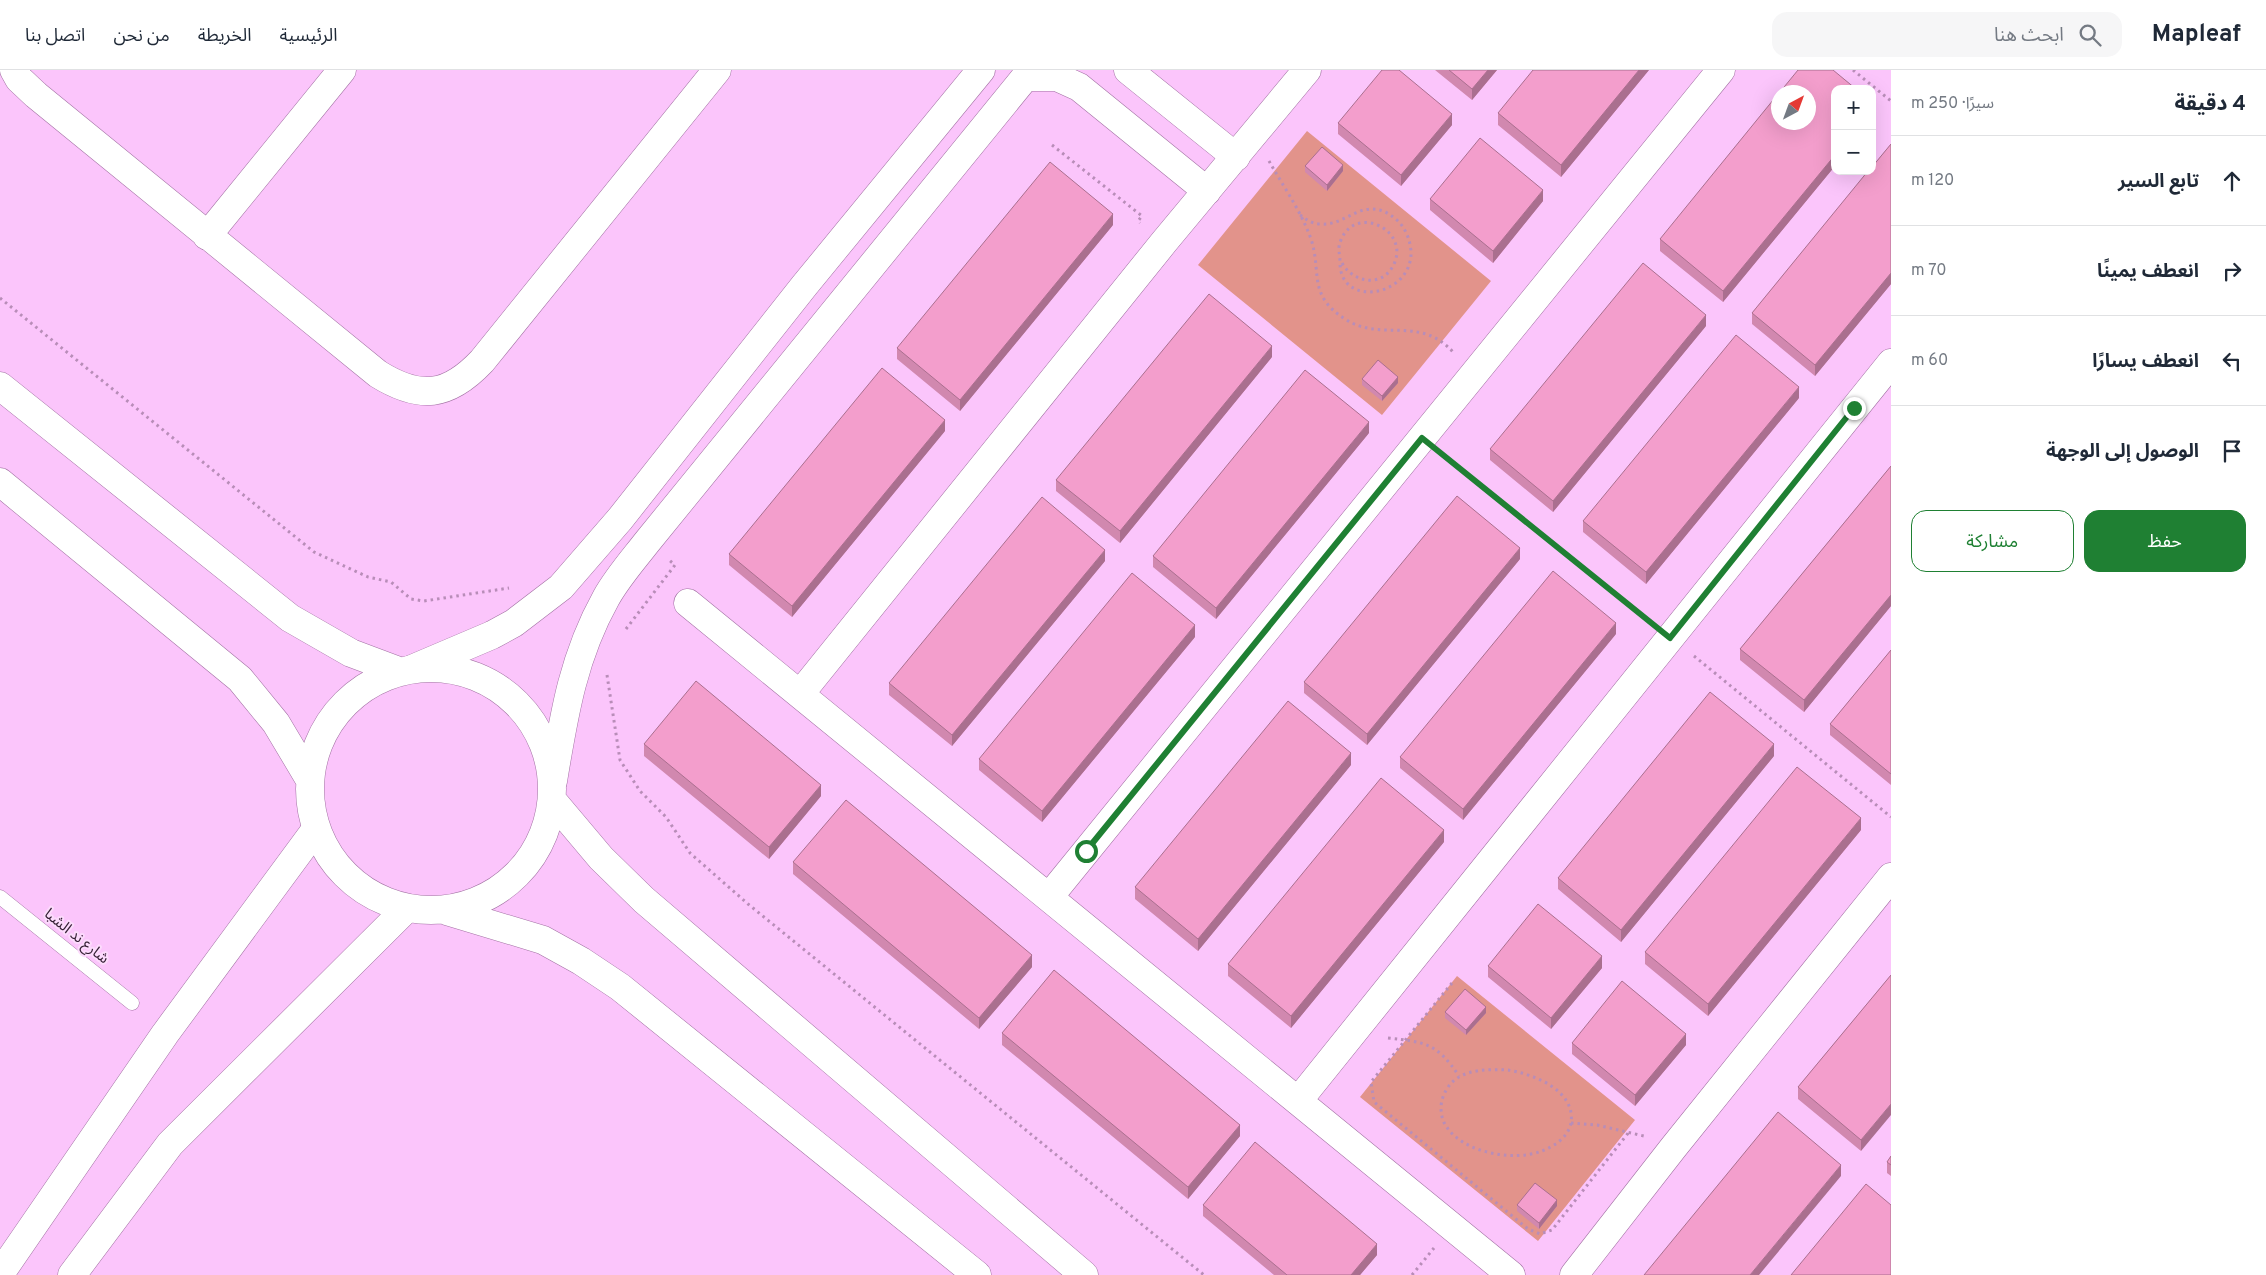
<!DOCTYPE html>
<html lang="ar">
<head>
<meta charset="utf-8">
<style>
	body { margin:0; font-family:Overpass,"Noto Sans Arabic",sans-serif; background:#f6f6f7; color:#1f2937; direction:rtl }
	.controls { position:absolute; right:15px; top:15px; display:grid; overflow:hidden; border-radius:10px; box-shadow:0 5px 20px #0002 }
	.controls button { width:45px; height:45px; display:grid; place-items:center; padding:0; border:0; border-bottom:1px solid #e0e1e3; background:#fff; color:#1f2937; font:25px sans-serif }
	.compass { position:absolute; left:1771px; top:15px; width:45px; height:45px; border-radius:50%; background:#fff; box-shadow:0 5px 20px #0002; rotate:41deg }
	.stop { position:absolute; width:15px; height:15px; margin:-11px; border:4px solid #1f8033; border-radius:50%; background:#fff }
	.stop.end { background:#1f8033; border-color:#fff; box-shadow:0 1px 5px #0008 }
	.list { margin:0; padding:0; list-style:none }
	h2 { display:flex; justify-content:space-between; align-items:center; height:65px; margin:0; padding:0 20px; font-size:21px }
	h2 small { font-size:16px; font-weight:400; color:#747a83 }
	.list li { display:grid; grid-template-columns:32px 1fr auto; gap:15px; align-items:center; box-sizing:border-box; height:90px; padding:0 20px; border-top:1px solid #e0e1e3 }
	.list b { display:block; font-size:19px; white-space:nowrap }
	.list em { font-size:16px; font-style:normal; color:#747a83 }
	.actions { display:flex; gap:10px; padding:15px 20px }
	.actions a { flex:1; padding:11px 0; border:1px solid #1f8033; border-radius:15px; text-align:center; font-size:18px; color:#1f8033 }
	.actions .main { background:#1f8033; color:#fff }
	.icon { flex:none; width:28px; height:28px; fill:none; stroke:currentColor; stroke-width:2; stroke-linecap:round; stroke-linejoin:round }
	.map { position:relative; flex:none; width:1891px; height:1205px; overflow:hidden; direction:ltr }
	header { display:flex; align-items:center; gap:30px; box-sizing:border-box; height:70px; padding:0 25px; background:#fff; border-bottom:1px solid #e0e1e3 }
	header strong { font-size:24px }
	nav { display:flex; gap:28px; margin-inline-start:auto; font-size:18px }
	.search { width:350px; height:45px; background:#f6f6f7; display:flex; align-items:center; gap:12px; box-sizing:border-box; padding:0 18px; border-radius:15px; color:#747a83; font-size:19px }
	main { display:flex }
	aside { flex:1; background:#fff }
	.map>svg:first-child { display:block }
	.green { fill:#e2938b }
	.lines { fill:none; stroke-linecap:round; stroke-linejoin:round }
	.lane-casing { stroke:#a271a3; stroke-width:15 }
	.street-casing { stroke:#a271a3; stroke-width:29 }
	.secondary-casing { stroke:#a271a3; stroke-width:29 }
	.path { stroke:#b88db8; stroke-width:3; stroke-dasharray:2.5 4; stroke-linecap:butt }
	.lane { stroke:#fff; stroke-width:14 }
	.street { stroke:#fff; stroke-width:28 }
	.secondary { stroke:#fff; stroke-width:28 }
	.wall { fill:#d188af }
	.shaded-wall { fill:#aa6f8f }
	.building { fill:#f39ecc; stroke:#aa6f8f }
	.route { stroke:#1f8033; stroke-width:6 }
	.labels { text-anchor:middle; dominant-baseline:central; stroke-width:4; stroke-linejoin:round; paint-order:stroke }
	.street-label { font-size:15px; fill:#331f33; stroke:#fcdbfc }
</style>
</head>
<body>
<header>
<strong>Mapleaf</strong>
<div class="search"><svg class="icon" aria-label="search" viewBox="0 0 24 24"><circle cx="10" cy="10" r="6"/><path d="M15 15l6 6"/></svg>ابحث هنا</div>
<nav><a>الرئيسية</a><a>الخريطة</a><a>من نحن</a><a>اتصل بنا</a></nav>
</header>
<main>
<aside>
<h2>4 دقيقة<small>سيرًا · 250 m</small></h2>
<ul class="list">
<li><svg class="icon" aria-label="ahead" viewBox="0 0 24 24"><path d="M12 20V5M6 11l6-6 6 6"/></svg><div><b>تابع السير</b></div><em>120 m</em></li>
<li><svg class="icon" aria-label="right" viewBox="0 0 24 24"><path d="M7 20v-9h11M14 6l5 5-5 5"/></svg><div><b>انعطف يمينًا</b></div><em>70 m</em></li>
<li><svg class="icon" aria-label="left" viewBox="0 0 24 24"><path d="M17 20v-9H6M10 6l-5 5 5 5"/></svg><div><b>انعطف يسارًا</b></div><em>60 m</em></li>
<li><svg class="icon" aria-label="arrive" viewBox="0 0 24 24"><path d="M6 21V4h12l-3 4 3 4H6"/></svg><div><b>الوصول إلى الوجهة</b></div></li>
</ul>
<div class="actions"><a class="main">حفظ</a><a>مشاركة</a></div>
</aside>
<div class="map">
<svg width="1891" height="1205" viewBox="0 0 1891 1205">
	<rect width="100%" height="100%" fill="#fbc5fb"/>
	<path class="green" d="M1307,61L1491,211L1382,345L1198,195Z
		M1457,906L1635,1050L1538,1171L1360,1027Z"/>
	<g class="lines">
		<g class="lane-casing">
			<path id="lane" d="M0,827L132,933"/>
		</g>
		<g class="street-casing">
			<path id="street" d="M14,0L19,9L36,25L378,304C420,330 448,327 482,291L717,0
				M1128,0L1236,87
				M1025,7H1057L1079,17L1207,121
				M207,166L342,0
				M688,533L1511,1205
				M412,599L492,565L514,553L561,517L620,449L804,216L981,0
				M800,624L1164,172L1307,0
				M553,711C564,645 573,587 606,528C617,508 633,490 647,472L1031,0
				M1049,827L1721,0
				M1298,1031L1891,293
				M0,1204L165,964L316,759
				M72,1205L170,1074L406,839
				M1574,1205L1673,1078L1891,807"/>
		</g>
		<g class="secondary-casing">
			<path id="secondary" d="M0,316L290,548L351,583L399,601
				M0,412L240,609L276,653L310,710
				M310 719a121 121 0 1 1 242 0a121 121 0 1 1-242 0Z
				M553,731L601,788L644,830L1084,1205
				M447,841L543,870L581,891L620,917L977,1205"/>
		</g>
		<path class="path" d="M1853,0L1891,31
			M1052,75L1142,146L1138,151L1140,153
			M1269,91C1283,116 1301,141 1311,169C1322,202 1307,225 1345,249C1382,273 1419,244 1454,283
			M1300,145C1306,149 1312,154 1320,154C1348,157 1365,121 1398,151C1406,159 1410,170 1411,181C1413,227 1339,239 1340,192C1340,184 1337,178 1341,170C1356,133 1412,161 1393,196C1380,220 1349,211 1340,189
			M0,228L314,482L368,507L391,512L411,529L424,531L509,518
			M1444,386L1648,550
			M626,559L675,495L669,490
			M1694,586L1891,747
			M607,605L620,690L640,721L666,747L690,783L748,834L1204,1205
			M1452,913L1371,1012L1374,1032L1528,1159L1540,1164L1552,1160L1629,1062
			M1388,968C1425,972 1437,973 1459,1006
			M1508,1000C1533,1004 1576,1020 1571,1053C1568,1067 1555,1076 1542,1081C1514,1092 1463,1083 1446,1056C1441,1049 1440,1038 1442,1030C1451,999 1481,999 1508,1000Z
			M1571,1053L1597,1055L1644,1066
			M1412,1205L1434,1178"/>
		<use href="#lane" class="lane"/>
		<use href="#street" class="street"/>
		<use href="#secondary" class="secondary"/>
	</g>
	<path class="wall" d="M1435,0H1497L1472,30Z
		M1649,0L1561,107L1498,55V43Z
		M1835,19V96L1723,232L1660,181V169Z
		M1338,53L1452,55L1401,116L1338,64Z
		M1891,74V214L1815,306L1752,254V243Z
		M1305,96L1343,101L1327,121L1305,102Z
		M1430,129L1543,131L1493,193L1430,140Z
		M1113,155L960,341L897,289V278Z
		M1706,256L1553,442L1490,390V379Z
		M1272,287L1120,473L1056,421V410Z
		M1362,309L1398,313L1382,331L1362,315Z
		M1799,328L1646,514L1583,462V451Z
		M945,361L792,547L729,495V484Z
		M1369,363L1216,549L1153,497V486Z
		M1891,396V536L1804,642L1740,590V579Z
		M1520,489L1367,675L1304,623V612Z
		M1105,491L952,676L889,625V613Z
		M1616,564L1463,750L1400,698V687Z
		M1195,567L1042,752L979,700V689Z
		M1891,580V715L1830,665V654Z
		M644,674L821,726L769,789L644,686Z
		M1774,686L1621,872L1558,819V808Z
		M1351,695L1198,881L1135,829V817Z
		M1861,760L1708,946L1645,894V882Z
		M1444,772L1291,958L1228,906V894Z
		M793,792L1032,897L979,959L793,804Z
		M1488,896L1602,898L1551,959L1488,907Z
		M1891,905L1861,1081L1798,1029V1017Z
		M1445,942L1486,943L1466,965L1445,948Z
		M1002,963L1240,1066L1188,1129L1002,975Z
		M1572,973L1686,975L1635,1036L1572,984Z
		M1891,1086V1106L1887,1103V1092Z
		M1203,1135L1377,1185L1360,1205H1274L1203,1146Z
		M1517,1135L1557,1136L1539,1159L1517,1141Z"/>
	<path class="shaded-wall" d="M1488,0H1497L1472,30V19Z
		M1639,0H1649L1561,107V95Z
		M1876,35V46L1872,50V39Z
		M1452,44V55L1401,116V105Z
		M1835,85V96L1723,232V221Z
		M1343,95V101L1327,121V115Z
		M1543,120V131L1493,193V181Z
		M1113,144V155L960,341V330Z
		M1891,203V214L1815,306V295Z
		M1706,245V256L1553,442V431Z
		M1272,276V287L1120,473V461Z
		M1398,307V313L1382,331V326Z
		M1799,317V328L1646,514V502Z
		M945,350V361L792,547V536Z
		M1369,352V363L1216,549V538Z
		M1520,478V489L1367,675V664Z
		M1105,480V491L952,676V665Z
		M1891,525V536L1804,642V630Z
		M1616,553V564L1463,750V739Z
		M1195,555V567L1042,752V741Z
		M1774,674V686L1621,872V860Z
		M1351,683V695L1198,881V869Z
		M821,715V726L769,789V777Z
		M1861,748V760L1708,946V934Z
		M1444,760V772L1291,958V946Z
		M1032,885V897L979,959V948Z
		M1602,886V898L1551,959V948Z
		M1486,937V943L1466,965V960Z
		M1686,964V975L1635,1036V1025Z
		M1891,1034V1045L1861,1081V1070Z
		M1240,1055V1066L1188,1129V1117Z
		M1841,1095V1106L1759,1205H1750Z
		M1557,1130V1136L1539,1159V1153Z
		M1377,1174V1185L1360,1205H1351Z"/>
	<path class="building" d="M1382,0H1399L1452,44L1401,105L1338,53Z
		M1449,0H1488L1472,19Z
		M1533,0H1639L1561,95L1498,43Z
		M1798,0H1833L1856,19H1835V85L1723,221L1660,169L1778,24V52H1808V22H1780Z
		M1872,32L1876,35L1872,39Z
		M1480,68L1543,120L1493,181L1430,129Z
		M1891,74V203L1815,295L1752,243L1868,101H1872V97Z
		M1322,77L1343,95L1327,115L1305,96Z
		M1050,92L1113,144L960,330L897,278Z
		M1643,193L1706,245L1553,431L1490,379Z
		M1209,224L1272,276L1120,461L1056,410Z
		M1736,265L1799,317L1646,502L1583,451Z
		M1378,290L1398,307L1382,326L1362,309Z
		M882,298L945,350L792,536L729,484Z
		M1305,300L1369,352L1216,538L1153,486Z
		M1891,396V525L1804,630L1740,579Z
		M1457,426L1520,478L1367,664L1304,612Z
		M1042,427L1105,480L952,665L889,613Z
		M1553,501L1616,553L1463,739L1400,687Z
		M1132,503L1195,555L1042,741L979,689Z
		M1891,580V704L1830,654Z
		M696,611L821,715L769,777L644,674Z
		M1710,622L1774,674L1621,860L1558,808Z
		M1288,631L1351,683L1198,869L1135,817Z
		M1797,697L1861,748L1708,934L1645,882Z
		M1381,708L1444,760L1291,946L1228,894Z
		M846,730L1032,885L979,948L793,792Z
		M1538,834L1602,886L1551,948L1488,896Z
		M1054,900L1240,1055L1188,1117L1002,963Z
		M1891,905V1034L1861,1070L1798,1017Z
		M1622,911L1686,964L1635,1025L1572,973Z
		M1465,919L1486,937L1466,960L1445,942Z
		M1778,1042L1841,1095L1750,1205H1644Z
		M1255,1072L1377,1174L1351,1205H1287L1203,1135Z
		M1891,1086V1095L1887,1092Z
		M1535,1113L1557,1130L1539,1153L1517,1135Z
		M1866,1114L1891,1135V1205H1791Z"/>
	<g class="lines">
		<path class="route" d="M1086,781L1422,368L1670,568L1854,338"/>
	</g>
	<g class="labels">
		<g class="street-label">
			<text transform="translate(76 867) rotate(39)">شارع ند الشبا</text>
		</g>
	</g>
</svg>
<div class="controls">
<button>+</button>
<button>−</button>
</div>
<svg class="compass" viewBox="-18 -18 36 36"><path d="M0-13l5 13h-10z" fill="#e53935"/><path d="M0 13l5-13h-10z" fill="#747a83"/></svg>
<div class="stop" style="left:1086px;top:781px"></div>
<div class="stop end" style="left:1854px;top:338px"></div>
</div>
</main>
</body>
</html>
